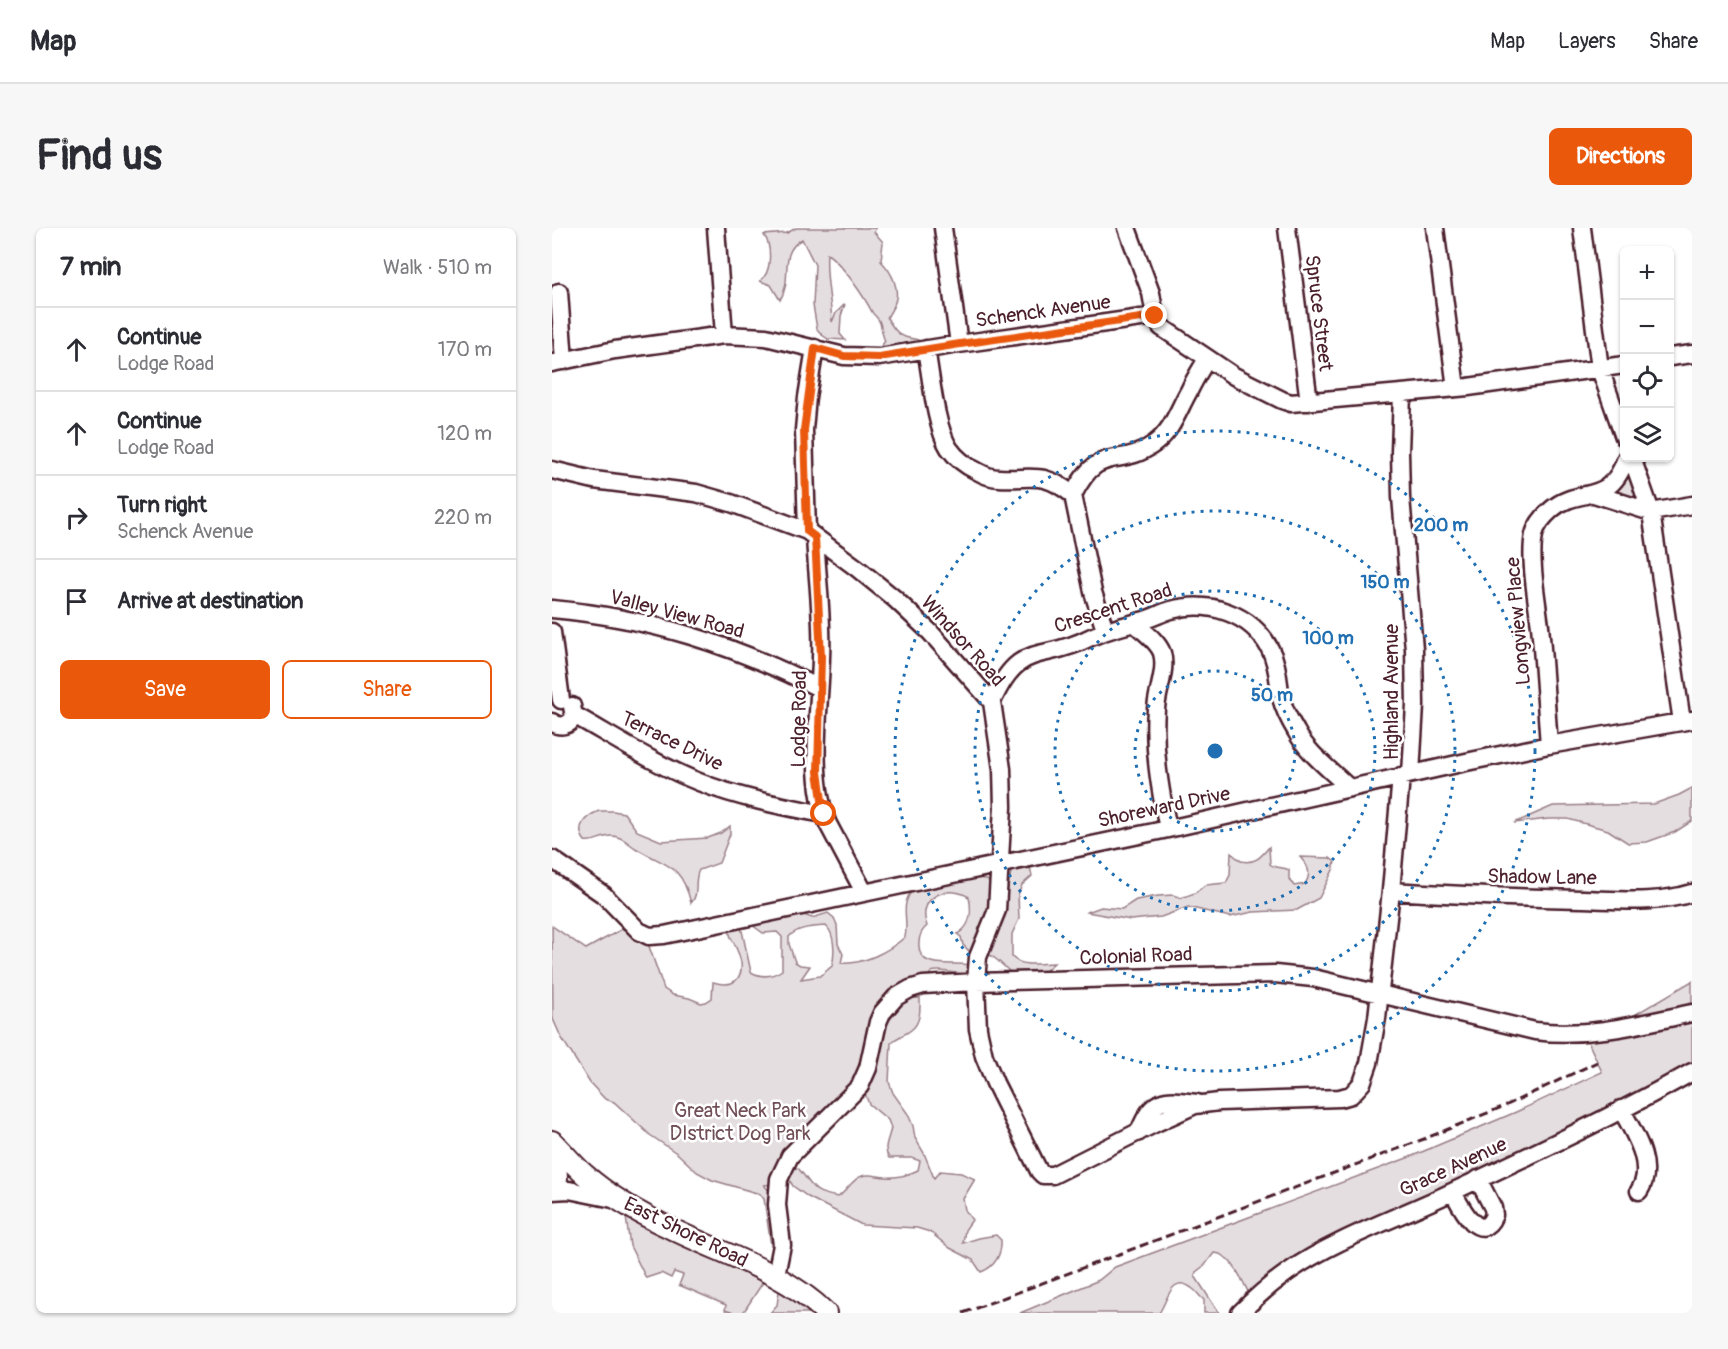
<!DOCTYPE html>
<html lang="en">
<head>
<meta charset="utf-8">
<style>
	body { margin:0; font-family:Pangolin,sans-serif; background:#f7f7f7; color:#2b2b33 }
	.controls { position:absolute; right:18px; top:18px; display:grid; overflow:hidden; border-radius:9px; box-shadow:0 2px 4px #0004 }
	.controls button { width:54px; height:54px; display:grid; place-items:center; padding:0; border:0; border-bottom:2px solid #e1e1e2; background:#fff; color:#2b2b33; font:30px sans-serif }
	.stop { position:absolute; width:18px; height:18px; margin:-14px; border:4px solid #ea580c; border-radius:50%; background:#fff }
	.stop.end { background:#ea580c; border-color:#fff; box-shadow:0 2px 6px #0008 }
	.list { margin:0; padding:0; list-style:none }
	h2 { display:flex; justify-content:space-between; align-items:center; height:78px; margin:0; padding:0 24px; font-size:26px }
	h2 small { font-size:20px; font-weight:400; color:#7c7c81 }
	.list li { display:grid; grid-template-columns:39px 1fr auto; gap:18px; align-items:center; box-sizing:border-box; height:84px; padding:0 24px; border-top:2px solid #e1e1e2 }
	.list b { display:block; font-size:22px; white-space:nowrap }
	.list p { margin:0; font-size:20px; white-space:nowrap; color:#7c7c81 }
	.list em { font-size:20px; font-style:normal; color:#7c7c81 }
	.actions { display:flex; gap:12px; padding:18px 24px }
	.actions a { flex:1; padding:14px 0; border:2px solid #ea580c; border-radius:9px; text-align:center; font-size:21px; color:#ea580c }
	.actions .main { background:#ea580c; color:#fff }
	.icon { flex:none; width:33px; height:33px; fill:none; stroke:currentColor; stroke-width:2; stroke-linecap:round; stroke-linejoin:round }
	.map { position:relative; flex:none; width:1140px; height:1085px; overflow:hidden; border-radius:9px }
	header { display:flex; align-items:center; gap:36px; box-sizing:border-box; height:84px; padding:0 30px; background:#fff; border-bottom:2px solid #e1e1e2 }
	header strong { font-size:28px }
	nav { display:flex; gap:33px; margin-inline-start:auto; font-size:21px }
	.intro { display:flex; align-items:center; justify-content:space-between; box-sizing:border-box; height:144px; padding:0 36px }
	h1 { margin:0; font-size:42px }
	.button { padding:15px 27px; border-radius:9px; background:#ea580c; color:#fff; font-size:21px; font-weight:700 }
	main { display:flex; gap:36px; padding:0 36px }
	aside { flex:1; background:#fff; border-radius:9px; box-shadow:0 2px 4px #0004 }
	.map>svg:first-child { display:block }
	.green { fill:#e5dee0; stroke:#987e86; stroke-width:1.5; fill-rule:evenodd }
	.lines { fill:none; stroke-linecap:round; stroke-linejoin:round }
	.minor-casing { stroke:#4a1f2b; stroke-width:21 }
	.major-casing { stroke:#4a1f2b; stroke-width:24 }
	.minor { stroke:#fff; stroke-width:16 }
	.major { stroke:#fff; stroke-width:20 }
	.rail { stroke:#4a1f2b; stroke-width:3; stroke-dasharray:9 4.5; stroke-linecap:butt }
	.route { stroke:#ea580c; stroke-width:8 }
	.ring { fill:none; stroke:#1f6fb2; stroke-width:3; stroke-dasharray:3 6 }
	.labels { text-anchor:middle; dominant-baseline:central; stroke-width:5; stroke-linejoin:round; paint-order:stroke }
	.street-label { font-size:20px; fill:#4a1f2b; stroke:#fff }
	.park-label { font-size:20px; fill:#714f58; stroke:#fff }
	.centre { fill:#1f6fb2; stroke:#fff; stroke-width:3 }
	.ring-label { font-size:18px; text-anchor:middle; font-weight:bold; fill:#1f6fb2; stroke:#fff; stroke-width:5; stroke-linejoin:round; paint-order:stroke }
</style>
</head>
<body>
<header>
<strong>Map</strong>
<nav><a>Map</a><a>Layers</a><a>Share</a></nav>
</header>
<div class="intro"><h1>Find us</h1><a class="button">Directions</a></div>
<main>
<aside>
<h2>7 min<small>Walk · 510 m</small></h2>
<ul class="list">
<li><svg class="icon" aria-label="ahead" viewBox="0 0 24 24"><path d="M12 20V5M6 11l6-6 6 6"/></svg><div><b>Continue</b><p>Lodge Road</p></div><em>170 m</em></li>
<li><svg class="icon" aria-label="ahead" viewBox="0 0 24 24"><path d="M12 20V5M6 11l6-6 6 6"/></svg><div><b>Continue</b><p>Lodge Road</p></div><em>120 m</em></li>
<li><svg class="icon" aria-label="right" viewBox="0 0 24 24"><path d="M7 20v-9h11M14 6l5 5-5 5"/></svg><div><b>Turn right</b><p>Schenck Avenue</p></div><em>220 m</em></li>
<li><svg class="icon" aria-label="arrive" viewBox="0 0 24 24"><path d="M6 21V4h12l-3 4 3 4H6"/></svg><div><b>Arrive at destination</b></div></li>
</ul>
<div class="actions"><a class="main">Save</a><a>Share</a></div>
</aside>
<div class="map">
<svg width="1140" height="1085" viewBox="0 0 1140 1085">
	<rect width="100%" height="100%" fill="#fff"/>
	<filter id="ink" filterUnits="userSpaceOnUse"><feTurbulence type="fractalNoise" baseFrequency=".0167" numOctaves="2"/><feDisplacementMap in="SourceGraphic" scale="12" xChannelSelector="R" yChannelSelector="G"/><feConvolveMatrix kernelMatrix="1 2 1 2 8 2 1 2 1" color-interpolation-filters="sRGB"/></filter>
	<g filter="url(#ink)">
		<path class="green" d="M244,0H324L322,4L331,14L329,33C340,44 349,62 342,77C340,82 337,85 335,90C340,97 344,106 353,109C359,111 363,110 368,113C359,120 339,124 328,120L333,113C330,107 330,101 328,95C327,90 322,88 320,84C313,70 289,34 275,26C273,49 279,71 280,94L284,85L293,76L289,88L288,106L293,112L276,111L270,107L265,101L261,77L263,37L250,11C225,26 242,50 228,72L219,57L208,53C220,45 220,18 212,7L235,5Z
			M1074,230L1099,284L1046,264Z
			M1140,560V593L1123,604L1095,614L1076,615L1056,602L1016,591H996L962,595L1001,578L1102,576L1127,567Z
			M47,583H61L72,585L85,603L109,613L156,610L169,605L178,598V606L167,635L147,642C141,653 148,666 139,675C129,636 116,639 85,621C76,616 72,609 61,608C50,607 44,615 33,613C22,599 34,588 47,583Z
			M717,619L718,636C723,641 730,638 737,642V651L742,658L753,656C760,645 756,638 748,629L778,630L783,634L781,642L767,670L745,682L701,684L678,689L636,679L609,689L579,692L535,684L549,679L570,681L584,672L606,668L621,667L629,670L643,665L653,657L674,655L678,647L679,625L689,633C703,636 709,629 717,619Z
			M472,635L478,639L480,648L470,657L466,667L467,691L460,706V729C470,740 488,735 502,735L492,744L462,747C446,735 442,722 418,724L411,717L409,709L405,706C419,699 420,683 417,669C395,655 364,670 375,698C369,703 367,708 367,715C365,744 401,733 418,737L417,744C402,748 391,740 379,744L373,755L344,769L318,829L278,889L226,956L212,957L218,964L221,1006L219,1018L212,971L208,966L160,952L145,944L126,926L98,907L62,874L53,871L38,855L9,809L1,791L0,698L34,721L70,701L93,707L112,761L121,767L137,770L149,775L154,774L160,770L161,754C187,762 195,744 185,722C182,713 177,710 177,700L189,698L199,744C210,750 220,749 230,742V709L225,704L211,705L200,697L205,692L249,686L260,690L276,685L282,690L285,697L286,716L291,726L289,735C311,737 337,723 353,709C357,689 347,679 361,661C377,658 421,645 435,652C442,655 447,668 451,675C457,664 456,653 460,641ZM274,698C283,706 283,726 280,738L268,748L249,751L258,738L248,737L243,734L237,716V709C245,699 262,699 274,698Z
			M1140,753V844L829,996L701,1073C692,1058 681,1025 662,1025L653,1037L644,1044L643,1048L667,1085H652V1072C648,1069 645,1064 641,1061C619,1043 615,1075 607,1085H468L547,1052L563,1039L858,929L964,884L1050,844L1032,805L1057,802Z
			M361,770H368C368,781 369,795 359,802C352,808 347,807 339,815L337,854L341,865L356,886L361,898L363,910L372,925L382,950L388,943L409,945L423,951L411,971L413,982L420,992L413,1002L411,1015L427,1010L444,1007L449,1012C450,1026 443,1039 429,1044L421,1032L398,1020L378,1004L365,1000L310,997L256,969L241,958L236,950L237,941L246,940C263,960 258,964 286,969C295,963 300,951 310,948C319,945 326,949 334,949C345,950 356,947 366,942L368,933L360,930H337C330,920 337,911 339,900L336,892L317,876L313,866L314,855L332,799L352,773Z
			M72,974L217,1045L191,1085H182L173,1082L174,1077L127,1057L131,1047L122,1044L119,1050L109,1045L94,1050L78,1018Z
			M229,1050L274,1085H218L225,1077Z"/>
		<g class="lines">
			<g class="minor-casing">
				<path id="minor" d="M164,0L172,107
					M391,0L407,116
					M575,0L599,65L603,88L609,99L682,148L730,172L739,175L916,159L1072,137
					M735,0L757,174
					M883,0L904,160
					M1030,0L1048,141L1072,209
					M7,64L12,133
					M374,121C379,147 383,198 397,220C404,230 414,238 425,243C432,247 439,250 447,250C481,252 490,242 521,267L541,364L553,402
					M1118,129L1140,126
					M0,135L63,122L172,107L214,109L292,128L327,129L407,116L603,88
					M850,166L848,224L849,269L862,421L863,477L859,546
					M1080,230L1099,284L1130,494
					M0,242L42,252L144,265L179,275L255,303L305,340L343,371L378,404L440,474L450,541L451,579L445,682L426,729L424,754L426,801L432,828L443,855L487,943L491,947H501L604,895L643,877L667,874L788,870L799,867L810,855L817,835L825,790L839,663L849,548
					M1042,266L1099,284L1140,277
					M521,267C548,213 566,242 602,216C621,202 626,182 637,163C642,152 649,141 655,131
					M255,303L252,202L255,169L263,120
					M263,309C265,349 271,390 269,430C268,481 256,548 276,596L312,664
					M0,381C98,390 179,416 267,460
					M582,395C591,403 606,413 610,425C615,442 605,463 604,481C601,522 608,561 616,601
					M0,404L9,472
					M440,474C468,411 489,435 537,410C555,401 570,399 589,393C600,390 609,385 619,382C657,372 699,385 718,421C726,436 726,453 729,470C732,481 738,493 744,503C756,526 779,542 797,560
					M22,487C63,510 104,537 147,554C187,570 230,578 272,586
					M0,494C8,500 17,498 22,489L20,478
					M997,517C994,477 992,438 988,398C985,373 977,331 982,307C984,297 992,288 1000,281C1027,258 1058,279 1074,230
					M0,631L52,667L87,703L97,708L112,707L616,601L914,534L997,517L1140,492
					M839,663C903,667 967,670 1031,671C1067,672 1105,676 1140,665
					M1069,881C1082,905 1104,938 1087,963
					M587,904C601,870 610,870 645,875
					M0,963L17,962L61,971
					M901,964C908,977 928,1019 942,987L941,980L926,951
					M224,1047L230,1017L225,977L227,951L238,928L308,858L316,840L326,794L330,785L344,769L358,761L371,757L424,754L723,746L761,750L983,803C1037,810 1088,796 1140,785
					M688,1085C703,1070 719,1056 736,1044C783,1011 848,989 900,964C981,926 1062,888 1140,844"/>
			</g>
			<g class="major-casing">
				<path id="major" d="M0,913C11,924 21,936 32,946C57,968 88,986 118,1000C172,1027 230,1042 274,1085
					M0,919L4,929L5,952"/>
			</g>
			<use href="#minor" class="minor"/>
			<use href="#major" class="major"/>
			<path class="rail" d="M411,1085L872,911L955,877L1045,834"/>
		</g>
	</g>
	<g class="lines" filter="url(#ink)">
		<path class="route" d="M272,586L266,544L269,429L263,309L255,303L252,202L263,120L292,128L327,129L408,116L603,88"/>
	</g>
	<g class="ring">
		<circle cx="663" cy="523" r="80"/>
		<circle cx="663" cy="523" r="160"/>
		<circle cx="663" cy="523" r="240"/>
		<circle cx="663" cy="523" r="320"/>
	</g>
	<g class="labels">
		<g class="street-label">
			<text transform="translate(491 83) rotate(-8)">Schenck Avenue</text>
			<text transform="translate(767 85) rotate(83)">Spruce Street</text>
			<text transform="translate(561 380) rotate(-18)">Crescent Road</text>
			<text transform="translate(125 386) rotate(15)">Valley View Road</text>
			<text transform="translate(966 393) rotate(-95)">Longview Place</text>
			<text transform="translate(411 413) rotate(48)">Windsor Road</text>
			<text transform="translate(839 464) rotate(-90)">Highland Avenue</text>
			<text transform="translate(247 491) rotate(-89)">Lodge Road</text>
			<text transform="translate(120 513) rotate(26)">Terrace Drive</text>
			<text transform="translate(612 579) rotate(-12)">Shoreward Drive</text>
			<text transform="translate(990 649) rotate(1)">Shadow Lane</text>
			<text transform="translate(584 728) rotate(-2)">Colonial Road</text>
			<text transform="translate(901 939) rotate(-25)">Grace Avenue</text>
			<text transform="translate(134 1004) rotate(26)">East Shore Road</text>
		</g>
		<g class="park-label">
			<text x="188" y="882">Great Neck Park<tspan x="188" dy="23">DIstrict Dog Park</tspan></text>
		</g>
	</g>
	<circle cx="663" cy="523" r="9" class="centre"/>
	<g class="ring-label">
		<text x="889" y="303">200 m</text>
		<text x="833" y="360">150 m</text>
		<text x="776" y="416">100 m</text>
		<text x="720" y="473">50 m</text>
	</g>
</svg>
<div class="controls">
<button>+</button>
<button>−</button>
<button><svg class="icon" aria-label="locate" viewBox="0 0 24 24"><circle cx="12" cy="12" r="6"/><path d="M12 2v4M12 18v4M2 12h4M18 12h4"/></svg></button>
<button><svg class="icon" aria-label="layers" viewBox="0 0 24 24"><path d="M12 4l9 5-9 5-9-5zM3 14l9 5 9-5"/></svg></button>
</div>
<div class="stop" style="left:272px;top:586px"></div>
<div class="stop end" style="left:603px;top:88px"></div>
</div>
</main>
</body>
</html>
